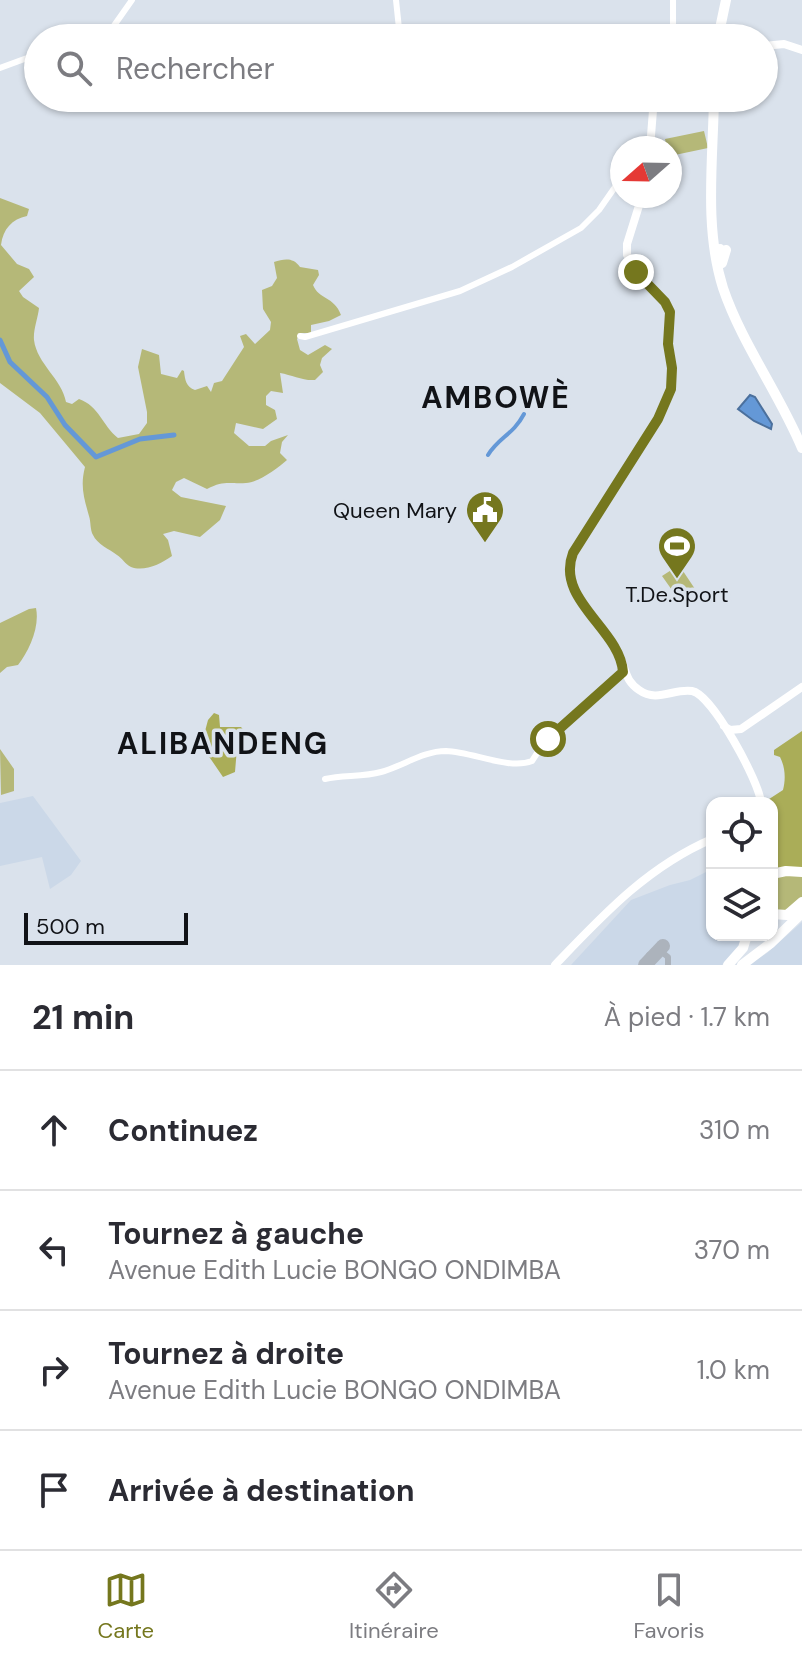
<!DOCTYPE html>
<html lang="fr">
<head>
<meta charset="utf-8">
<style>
	body { margin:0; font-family:"DM Sans",sans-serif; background:#f7f7f7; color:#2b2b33 }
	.controls { position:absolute; right:24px; bottom:24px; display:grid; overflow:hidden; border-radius:16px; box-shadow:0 2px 6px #0004 }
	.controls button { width:72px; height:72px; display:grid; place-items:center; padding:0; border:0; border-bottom:2px solid #e1e1e2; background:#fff; color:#2b2b33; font:40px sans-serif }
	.compass { position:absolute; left:610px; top:136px; width:72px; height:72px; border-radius:50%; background:#fff; box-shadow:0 2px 6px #0004; rotate:250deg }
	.scale { position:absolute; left:24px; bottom:20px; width:164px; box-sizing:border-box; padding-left:8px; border:4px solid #111317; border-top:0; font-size:22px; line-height:28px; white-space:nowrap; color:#111317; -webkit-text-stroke:6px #dae2ec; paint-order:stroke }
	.stop { position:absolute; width:24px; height:24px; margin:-18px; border:6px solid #75771e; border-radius:50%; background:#fff }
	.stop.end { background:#75771e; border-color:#fff; box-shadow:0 2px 8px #0008 }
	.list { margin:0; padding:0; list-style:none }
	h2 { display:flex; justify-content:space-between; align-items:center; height:104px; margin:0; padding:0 32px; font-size:34px }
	h2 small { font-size:26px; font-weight:400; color:#7c7c81 }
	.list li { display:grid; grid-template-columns:52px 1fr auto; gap:24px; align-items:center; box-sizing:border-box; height:120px; padding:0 32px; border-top:2px solid #e1e1e2 }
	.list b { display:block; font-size:30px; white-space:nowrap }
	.list p { margin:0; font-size:26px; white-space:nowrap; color:#7c7c81 }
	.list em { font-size:26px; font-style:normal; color:#7c7c81 }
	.icon { flex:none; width:44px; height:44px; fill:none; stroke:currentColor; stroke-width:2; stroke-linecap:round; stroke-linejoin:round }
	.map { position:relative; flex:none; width:802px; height:965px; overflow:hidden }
	.search { position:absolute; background:#fff; box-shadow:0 2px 6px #0004; left:24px; right:24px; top:24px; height:88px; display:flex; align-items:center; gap:20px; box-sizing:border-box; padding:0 28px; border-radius:44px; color:#7c7c81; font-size:30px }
	.sheet { height:584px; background:#fff }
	nav { display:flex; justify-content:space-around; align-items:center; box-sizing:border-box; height:112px; border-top:2px solid #e1e1e2; background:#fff; font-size:22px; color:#7c7c81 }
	nav a { display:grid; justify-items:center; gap:4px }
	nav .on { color:#75771e }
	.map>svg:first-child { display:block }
	.built { fill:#cbd8e8 }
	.green { fill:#b5b878 }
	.forest { fill:#aaad58 }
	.water { fill:#6498d7; stroke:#4b709d; stroke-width:2 }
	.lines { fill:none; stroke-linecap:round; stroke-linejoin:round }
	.canal { stroke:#6498d7; stroke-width:4 }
	.river { stroke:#6498d7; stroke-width:5 }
	.taxiway { stroke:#acb3bc; stroke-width:6 }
	.runway { stroke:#acb3bc; stroke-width:14 }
	.minor { stroke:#fff; stroke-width:6 }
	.major { stroke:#fff; stroke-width:8 }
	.highway { stroke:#fff; stroke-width:10 }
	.route { stroke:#75771e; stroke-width:10 }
	.labels { text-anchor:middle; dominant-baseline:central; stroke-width:7; stroke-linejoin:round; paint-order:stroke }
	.poi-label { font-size:22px; fill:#111317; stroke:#dae2ec; text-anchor:end }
	.district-label { font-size:30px; font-weight:bold; letter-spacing:2px; fill:#111317; stroke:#dae2ec }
</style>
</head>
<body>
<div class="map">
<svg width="802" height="965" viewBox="0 0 802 965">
	<rect width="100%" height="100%" fill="#dae2ec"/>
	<path class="built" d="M33,796L81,861L71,875L50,889L42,857L0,866V803Z
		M712,869V935H744L743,944L722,965H571L631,900L670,885L690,880Z
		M802,922V965H748L767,953Z"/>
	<path class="green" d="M704,131L708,148L670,156V148H667L665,139Z
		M0,198L29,209L27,216C12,219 3,229 1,245L17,264L29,269L34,277L19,291L23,297L39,308C38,318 33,330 34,340C37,364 62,379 66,402L72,404L79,399C99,406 102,425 118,438L139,434L147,423V412L138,367L142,349L159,355L161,374L177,378L182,370L184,371C185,380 186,387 195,390L207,386L211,392L214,383L222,381L244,347L240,336L246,334L255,344L270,330L271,322L263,309L262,290L272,286L277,278L274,262C284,259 293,257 300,267L318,270L319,275L313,285C319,300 334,296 341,315L329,321L311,325V333H301L297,339L300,350L308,355L325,345L332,349L322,358L320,365L323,372L315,380C303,381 292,375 280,373L283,393L271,391L266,396V405L275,410L277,419L263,429L236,423L234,433L249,446H265L271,441L288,435L282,442L280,453L287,460C277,469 259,482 246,483C229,484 224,480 207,489L184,478L176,482L172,490L181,497L226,506L220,520L200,537L174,531L163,534L168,540L172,556C161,564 144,572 131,567C125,564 122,558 117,555C109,549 97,544 93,535C90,530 91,522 89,516C84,498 80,486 85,467L40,413L0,383Z
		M679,565L695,589L679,600L662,576Z
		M36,608C40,627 29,651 18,665L7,667L0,673V623L29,609Z
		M0,749L14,769V791L1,795Z
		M780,875L802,876V899L791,911L772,913V877Z"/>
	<path class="forest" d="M214,713L219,715L220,727H241L247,734V739L237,748L235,772L223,777L210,758L200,750L208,720Z
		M802,731V868L772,869V803H763L783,790C786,778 785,767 780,757L774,755V750Z"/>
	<path class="water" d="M750,395L755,397L772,424L771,429L754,421L738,409Z"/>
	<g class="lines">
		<path class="canal" d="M488,455C499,437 513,435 524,414"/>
		<path class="river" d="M0,340L10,362L47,397L65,425L96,457L140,439L174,435"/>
		<path class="taxiway" d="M647,962L649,955L659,950L668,957V965"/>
		<path class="runway" d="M645,965L663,946"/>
		<path class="minor" d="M396,0L400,38
			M95,38L113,27L132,0
			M673,38V0
			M0,68L38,54
			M484,98L498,109L506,98
			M641,148L650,138
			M300,336L305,337L460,291L512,267L581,228L599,210L622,177
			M325,779C343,775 363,777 381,772C403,766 423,751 446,751C473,752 509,770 532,761L543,744L623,672"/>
		<path class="major" d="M764,46L784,44L802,50
			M650,148L654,98
			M642,196L627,244V255L636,272L665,302L670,312L668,337L672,368L671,389L658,419L573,553C569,563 568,572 572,583C581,611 610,632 621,660C627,673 626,681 639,690C657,703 674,688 692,691C712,694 760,783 761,803
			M724,726L730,730L741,729L802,687
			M555,965C603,915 647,867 712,839"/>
		<path class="highway" d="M718,38L726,0
			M714,98C713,160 704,228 723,288C742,344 779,393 802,448
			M720,249L723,252L726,250L722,263
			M772,874L786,871L802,872
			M772,914L787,915L802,902
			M728,965L743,948L747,935
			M742,965L771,943L802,913"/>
	</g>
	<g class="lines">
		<path class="route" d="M548,739L623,672C620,629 555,600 573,553L658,419L671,389L672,368L668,344L670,312L665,302L636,272"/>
	</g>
	<defs>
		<g id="civic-pin" transform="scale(2)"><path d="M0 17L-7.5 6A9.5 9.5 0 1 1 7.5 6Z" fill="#75771e" stroke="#dae2ec"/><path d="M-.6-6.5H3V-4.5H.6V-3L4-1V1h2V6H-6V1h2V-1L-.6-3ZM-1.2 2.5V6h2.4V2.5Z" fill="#fff"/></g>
		<g id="stadium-pin" transform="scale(2)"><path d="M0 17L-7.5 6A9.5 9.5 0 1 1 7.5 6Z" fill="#75771e" stroke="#dae2ec"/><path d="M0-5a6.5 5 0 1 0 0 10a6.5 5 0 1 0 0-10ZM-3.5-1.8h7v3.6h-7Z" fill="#fff"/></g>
	</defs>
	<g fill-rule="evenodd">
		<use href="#civic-pin" x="485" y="510"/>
		<use href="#stadium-pin" x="677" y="546"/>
	</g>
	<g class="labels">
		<g class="poi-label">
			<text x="457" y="510">Queen Mary</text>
			<text x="677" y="594" text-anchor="middle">T.De.Sport</text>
		</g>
		<g class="district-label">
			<text x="496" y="397">AMBOWÈ</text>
			<text x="223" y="743">ALIBANDENG</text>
		</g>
	</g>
</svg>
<div class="controls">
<button><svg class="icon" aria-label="locate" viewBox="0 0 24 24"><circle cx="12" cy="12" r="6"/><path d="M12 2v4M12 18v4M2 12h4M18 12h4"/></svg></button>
<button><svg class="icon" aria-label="layers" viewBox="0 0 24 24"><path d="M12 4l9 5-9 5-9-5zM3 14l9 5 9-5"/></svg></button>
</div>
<svg class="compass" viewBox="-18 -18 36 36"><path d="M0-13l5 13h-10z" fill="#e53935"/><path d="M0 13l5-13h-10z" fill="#7c7c81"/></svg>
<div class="scale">500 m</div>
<div class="stop" style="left:548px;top:739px"></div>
<div class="stop end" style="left:636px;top:272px"></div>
<div class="search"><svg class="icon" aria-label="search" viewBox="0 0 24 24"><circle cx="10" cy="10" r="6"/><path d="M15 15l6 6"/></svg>Rechercher</div>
</div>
<section class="sheet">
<h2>21 min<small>À pied · 1.7 km</small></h2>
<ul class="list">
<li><svg class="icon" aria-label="ahead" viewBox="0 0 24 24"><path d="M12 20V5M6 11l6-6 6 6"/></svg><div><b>Continuez</b></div><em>310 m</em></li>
<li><svg class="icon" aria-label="left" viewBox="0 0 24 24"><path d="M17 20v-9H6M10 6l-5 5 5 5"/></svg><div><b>Tournez à gauche</b><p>Avenue Edith Lucie BONGO ONDIMBA</p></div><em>370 m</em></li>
<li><svg class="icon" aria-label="right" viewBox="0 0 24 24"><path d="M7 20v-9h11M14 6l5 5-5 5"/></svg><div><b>Tournez à droite</b><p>Avenue Edith Lucie BONGO ONDIMBA</p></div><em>1.0 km</em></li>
<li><svg class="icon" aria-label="arrive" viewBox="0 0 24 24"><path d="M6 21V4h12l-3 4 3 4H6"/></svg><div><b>Arrivée à destination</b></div></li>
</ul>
</section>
<nav>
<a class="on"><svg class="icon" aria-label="map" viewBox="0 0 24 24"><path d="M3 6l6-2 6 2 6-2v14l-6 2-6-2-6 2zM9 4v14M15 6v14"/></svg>Carte</a>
<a><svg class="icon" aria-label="directions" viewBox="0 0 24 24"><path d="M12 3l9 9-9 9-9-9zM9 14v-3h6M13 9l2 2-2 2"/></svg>Itinéraire</a>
<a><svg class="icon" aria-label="saved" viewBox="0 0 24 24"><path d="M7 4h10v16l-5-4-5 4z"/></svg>Favoris</a>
</nav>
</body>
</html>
